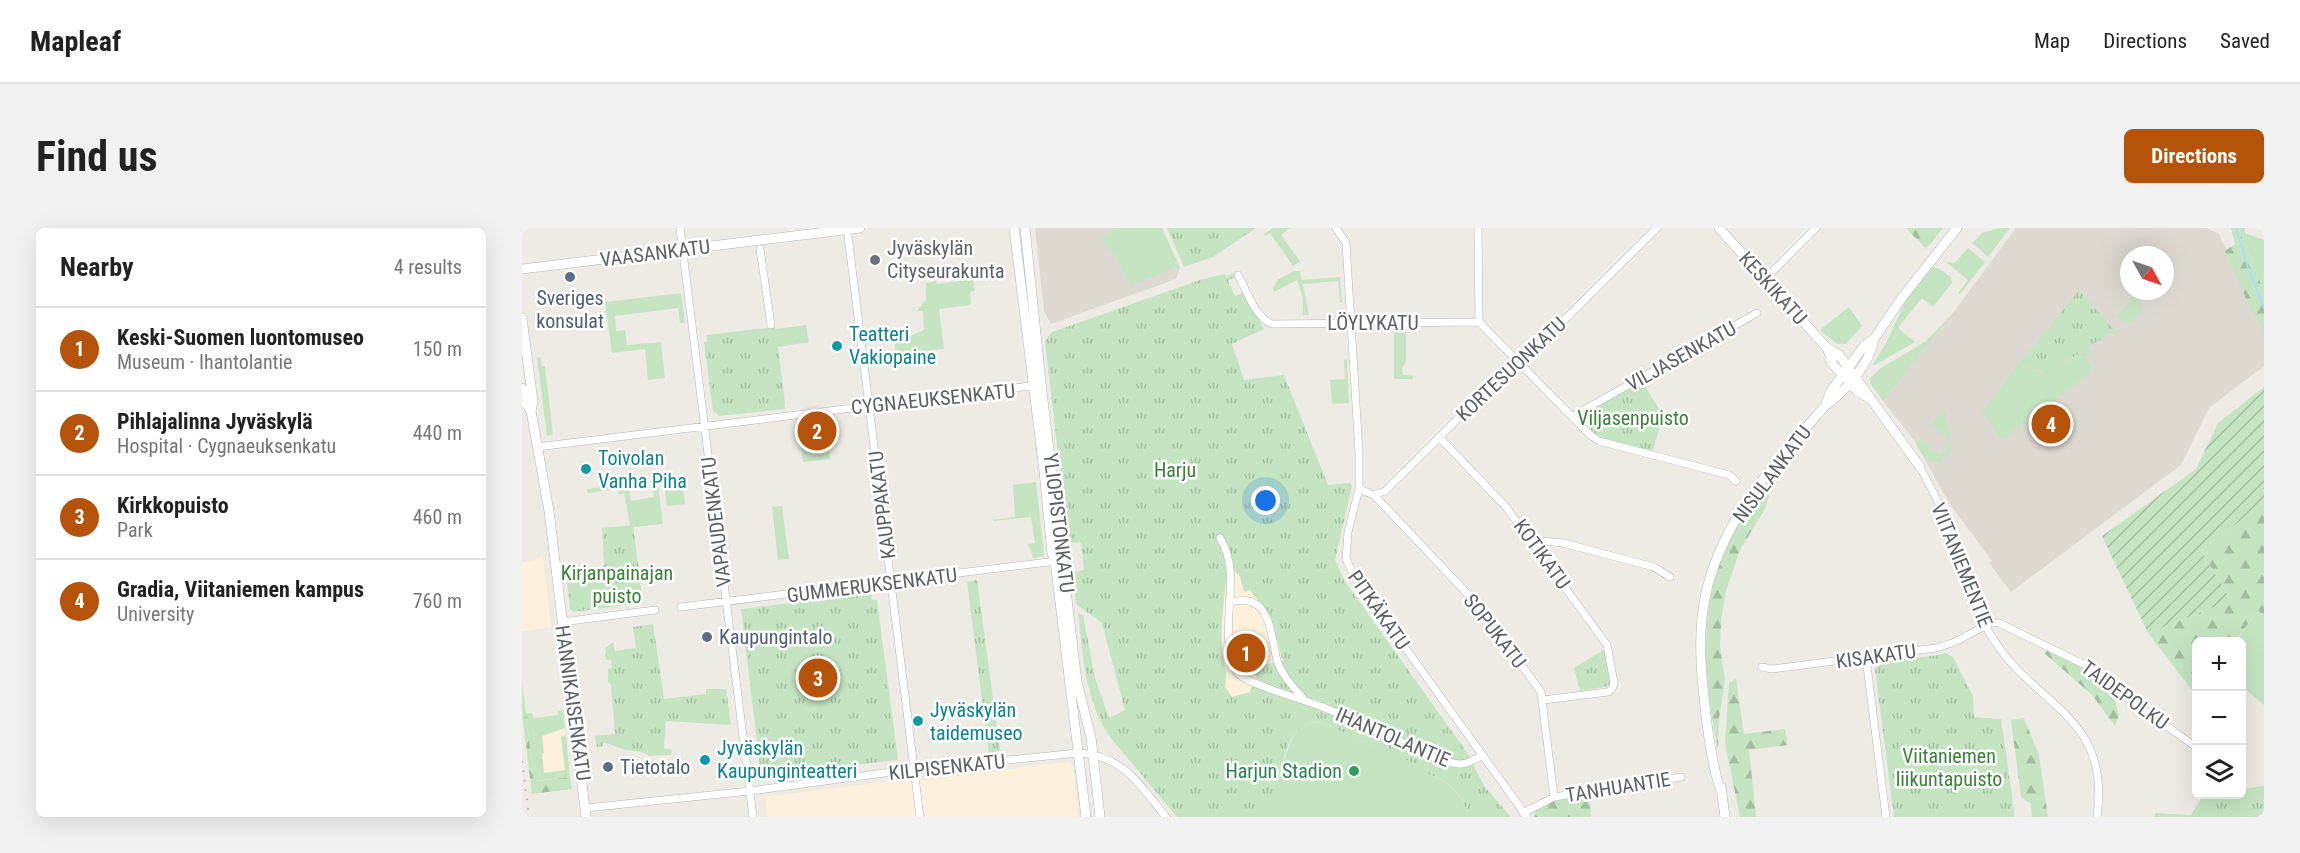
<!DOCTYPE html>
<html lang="en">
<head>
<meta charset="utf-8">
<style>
	body { margin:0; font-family:"Roboto Condensed",sans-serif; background:#f2f2f2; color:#222 }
	.controls { position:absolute; right:18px; bottom:18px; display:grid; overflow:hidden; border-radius:9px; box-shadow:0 6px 24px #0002 }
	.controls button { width:54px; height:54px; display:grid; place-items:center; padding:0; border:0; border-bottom:2px solid #e0e0e0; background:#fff; color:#222; font:30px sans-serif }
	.compass { position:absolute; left:1598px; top:18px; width:54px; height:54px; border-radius:50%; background:#fff; box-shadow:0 6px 24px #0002; rotate:130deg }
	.you { position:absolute; left:744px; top:273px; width:21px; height:21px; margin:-15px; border:4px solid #fff; border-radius:50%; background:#1a73e8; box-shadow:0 0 0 9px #1a73e833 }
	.badge { display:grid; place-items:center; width:39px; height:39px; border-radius:50%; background:#b45309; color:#fff; font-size:20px; font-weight:700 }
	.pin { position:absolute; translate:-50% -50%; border:3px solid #fff; box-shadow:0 2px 6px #0006 }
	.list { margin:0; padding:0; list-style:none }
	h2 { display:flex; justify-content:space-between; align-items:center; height:78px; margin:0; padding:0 24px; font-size:26px }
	h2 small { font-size:20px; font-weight:400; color:#767676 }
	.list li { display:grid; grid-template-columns:39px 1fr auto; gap:18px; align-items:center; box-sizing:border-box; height:84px; padding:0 24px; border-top:2px solid #e0e0e0 }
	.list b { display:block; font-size:22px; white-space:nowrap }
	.list p { margin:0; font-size:20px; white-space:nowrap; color:#767676 }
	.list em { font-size:20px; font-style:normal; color:#767676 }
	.icon { flex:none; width:33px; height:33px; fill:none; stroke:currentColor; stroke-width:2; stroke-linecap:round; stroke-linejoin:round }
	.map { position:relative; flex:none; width:1742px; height:589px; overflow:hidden; border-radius:9px }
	header { display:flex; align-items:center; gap:36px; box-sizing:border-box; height:84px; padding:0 30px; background:#fff; border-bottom:2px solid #e0e0e0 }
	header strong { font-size:28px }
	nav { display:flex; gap:33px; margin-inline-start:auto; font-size:21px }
	.intro { display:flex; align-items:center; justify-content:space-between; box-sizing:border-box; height:144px; padding:0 36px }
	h1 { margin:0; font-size:42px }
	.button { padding:15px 27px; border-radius:9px; background:#b45309; color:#fff; font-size:21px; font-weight:700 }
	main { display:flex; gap:36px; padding:0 36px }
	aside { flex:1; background:#fff; border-radius:9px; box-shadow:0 6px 24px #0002 }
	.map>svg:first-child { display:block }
	.commercial { fill:#fdf1db }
	.education { fill:#dedad2; fill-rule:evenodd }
	.grass { fill:#c5e5c2 }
	.forest { fill:url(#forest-firs) }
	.park { fill:url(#park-tufts); fill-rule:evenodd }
	.garden { fill:url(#garden-furrows) }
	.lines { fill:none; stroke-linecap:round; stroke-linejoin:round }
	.stream { stroke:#a6e0fc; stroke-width:2 }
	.street-casing { stroke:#b5b7bb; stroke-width:8 }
	.secondary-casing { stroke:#b3b8bb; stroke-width:10 }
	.street { stroke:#fff; stroke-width:7 }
	.secondary { stroke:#fff; stroke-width:9 }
	.rail { stroke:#b3b4b4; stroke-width:2; stroke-dasharray:1.5 8; stroke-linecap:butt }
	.worship-dot { fill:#6b7280; stroke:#fff; stroke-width:2 }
	.service-dot { fill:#5c6f8a; stroke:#fff; stroke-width:2 }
	.culture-dot { fill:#0f9aa8; stroke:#fff; stroke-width:2 }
	.leisure-dot { fill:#2e9e5b; stroke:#fff; stroke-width:2 }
	.labels { text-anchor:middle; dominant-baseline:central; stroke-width:5; stroke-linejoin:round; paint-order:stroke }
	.worship-label { font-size:20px; fill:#5b616d; stroke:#fff; text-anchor:start }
	.street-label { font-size:20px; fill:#5c6164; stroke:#fff }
	.service-label { font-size:20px; fill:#4e5e75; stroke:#fff; text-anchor:start }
	.culture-label { font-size:20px; fill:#0d838f; stroke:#fff; text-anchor:start }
	.park-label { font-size:20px; fill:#3b8137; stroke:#fff }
	.leisure-label { font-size:20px; fill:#27864d; stroke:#fff; text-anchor:end }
</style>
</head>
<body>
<header>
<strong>Mapleaf</strong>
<nav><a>Map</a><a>Directions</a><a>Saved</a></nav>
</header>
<div class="intro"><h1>Find us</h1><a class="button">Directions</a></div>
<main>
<aside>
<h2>Nearby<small>4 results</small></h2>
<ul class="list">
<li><span class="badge">1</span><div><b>Keski-Suomen luontomuseo</b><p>Museum · Ihantolantie</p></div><em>150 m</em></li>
<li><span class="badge">2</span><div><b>Pihlajalinna Jyväskylä</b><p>Hospital · Cygnaeuksenkatu</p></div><em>440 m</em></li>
<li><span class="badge">3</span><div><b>Kirkkopuisto</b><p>Park</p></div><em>460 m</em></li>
<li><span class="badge">4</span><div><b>Gradia, Viitaniemen kampus</b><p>University</p></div><em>760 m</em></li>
</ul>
</aside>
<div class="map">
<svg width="1742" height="589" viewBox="0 0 1742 589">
	<defs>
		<pattern id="forest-firs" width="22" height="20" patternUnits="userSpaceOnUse" patternTransform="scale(1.5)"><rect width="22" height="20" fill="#c5e5c2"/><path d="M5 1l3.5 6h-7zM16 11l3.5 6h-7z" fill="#a3bda1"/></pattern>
		<pattern id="park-tufts" width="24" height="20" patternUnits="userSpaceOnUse" patternTransform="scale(1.5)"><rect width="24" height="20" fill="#c5e5c2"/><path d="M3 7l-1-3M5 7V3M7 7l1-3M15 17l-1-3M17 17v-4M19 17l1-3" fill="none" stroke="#a3bda1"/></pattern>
		<pattern id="garden-furrows" width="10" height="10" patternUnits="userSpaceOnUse" patternTransform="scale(1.5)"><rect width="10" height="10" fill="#c5e5c2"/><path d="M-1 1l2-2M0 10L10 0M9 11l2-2" fill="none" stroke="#a3bda1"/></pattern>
	</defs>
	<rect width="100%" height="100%" fill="#eeebe4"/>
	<path class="commercial" d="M21,327L29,399L0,403V334L17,331Z
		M711,342L718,348L719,356L728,362L749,390L761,433L749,435L735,444L733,459L729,460L728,464L709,469L703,459L705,449L700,422V388L705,343Z
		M41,482L50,561L14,566L10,485L12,490L36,487V483Z
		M545,534L550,537L551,541L556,589H245L243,569L387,551V554Z"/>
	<path class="education" d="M513,0H640L658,40L654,51L529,96L522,83Z
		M1494,0H1684L1697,6L1742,103V138L1687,180L1659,237L1489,364L1467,335L1470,333L1427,275L1392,212L1361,173L1433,82ZM1607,27H1643V63H1607Z"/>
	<path class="grass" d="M594,0H640L658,40L655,41L654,39L609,58L595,31L580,11Z
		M751,0H768L759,7L778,33L771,38L748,5L743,8L742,6Z
		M1478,0H1488L1466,29L1450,15L1460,5Z
		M1716,0H1723V5L1742,12V63Z
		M1446,20L1463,34L1438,66L1436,65L1446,52L1424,34L1433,35Z
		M1409,39L1416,40L1429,49L1430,55L1411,79L1400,70L1376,100L1393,114L1353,137H1350L1363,117L1384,72Z
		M772,43H778L780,52L818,49L820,75H818L816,53L781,56L787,87H781V70L775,52L752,64L751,60L755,52Z
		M451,51L453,63L448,64L449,77L417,81L422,121L373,126V114L402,102L401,83H395L404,72V55L414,53L415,56Z
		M1615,63L1619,65C1619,84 1623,86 1604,97L1595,88Z
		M159,65L163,95H158L156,80L93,88L94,103L103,102L105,117L139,114L143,150L126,152L123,121L90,125L83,74Z
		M1327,79L1340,98L1324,116H1315L1298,102Z
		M1431,85L1361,173L1348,155V150L1359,140L1404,113Z
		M284,97L287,114L256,119L263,176H261L251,100L254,101Z
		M872,100H884V134L880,140L881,147L891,148V151H872Z
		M1559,125L1564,129L1570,140L1569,145L1480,212L1460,184L1497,136L1519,145L1546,134Z
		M18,129L20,138H23L31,207L25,208L15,130Z
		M825,131L827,175L810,176L808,152L823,151L822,132Z
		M1422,181L1431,221L1418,235L1403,231L1394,216L1399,210L1417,228L1429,214L1409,197Z
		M306,214L308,231L281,234L279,218Z
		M106,249L109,273L132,269L131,261L136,258L141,296L112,299L111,297H108L102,265L97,266L96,261L66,265L65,261L92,257V251Z
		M160,254L163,276L145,278L142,256Z
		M514,254L522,326V328L511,330L506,316L513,315L509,289L471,293V292L493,289L491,257Z
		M260,278L267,331L256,332L250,279Z
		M1736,383L1742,387V477L1720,458V413H1714Z
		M0,453L4,485H10L12,490L36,487V483L41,482L43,500L20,508L22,525L20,526L22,545L43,542L39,509L44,507L48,549L12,553L4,486H0Z
		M795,493L907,541L903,545C925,551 941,567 947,589H746C746,579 768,510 774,504C780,498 787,496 795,493Z"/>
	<path class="forest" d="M1384,0H1421L1404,21Z
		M1709,0H1716L1742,63V104L1728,80L1703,23L1713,16Z
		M1242,260L1247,268L1243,281L1218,322L1204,363L1199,392L1198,419L1203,452L1197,491L1196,521C1181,450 1175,376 1209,309C1217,292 1230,276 1242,260Z
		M1742,270V387L1736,383L1713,413H1674V456L1669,461L1626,405L1709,372L1679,323L1723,289Z
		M1526,422L1561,438L1582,454L1585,460L1591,464L1597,488L1593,498L1570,467L1522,425Z
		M1214,451L1222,506L1263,501L1266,517L1227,522L1234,589H1218L1203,515L1207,454Z
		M0,486H4L12,553L48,549L50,561L10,566Z
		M1502,490L1517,527L1526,589H1510L1509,576L1499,569L1489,492Z
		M1067,567L1069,589H1012C1011,572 1054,569 1067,567Z"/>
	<path class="park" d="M645,0H734L691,29L662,39Z
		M711,45L713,49L706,53L713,68L721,65L742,101L710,116L722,152L762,147L806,257L828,255L830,258L813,332L822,352L946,526L962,558L989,589H947C941,566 925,551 903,545L906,541L795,493C787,496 780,498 774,504C762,516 750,572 751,589H655L587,508C563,471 561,428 556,385L561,387L573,450L587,490L603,482L580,395L554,376L551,344L562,342L559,314L547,315L543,283L546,282L545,279L542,278L523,113L530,104L678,52L703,46L705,49ZM711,342L718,348L722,364L728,362L749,390L761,433L741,437L738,443L733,445L735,451L732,459L729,460L728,464L710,469L703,459C706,445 701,435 700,421C698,395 703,369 705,344Z
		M1557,62L1590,100L1598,103L1593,107L1589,105L1565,120L1569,124L1564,129L1558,125L1524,145L1497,136Z
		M253,99L263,181L197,188L191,183L182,114H185L184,107Z
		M1120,154L1141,187L1131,223L1078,210L1060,193L1061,186Z
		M111,297L121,375L52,384L48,381L44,342L82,338L80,300Z
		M455,352L478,522L467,526L445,354Z
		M349,365L350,372H355L376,532L270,544L268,535L259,536L260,544L239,547L219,381Z
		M131,396L142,471L184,466V461H204L209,497L144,493L142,520L150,522L149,527L127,528C118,521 111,524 101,521C93,519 91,516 81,515V518L75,519L73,508L93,506L89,457L86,454V441L90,440L89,432H84L83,420L91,414L93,423L114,420L111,399Z
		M1083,421L1088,455L1087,458L1058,463L1052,440Z
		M1424,425L1431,429L1451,468L1452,489L1479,491L1493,589H1372L1353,441C1362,429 1407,431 1424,425Z
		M1742,558V589H1633V585L1669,587L1681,567L1720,566V561Z"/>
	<path class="garden" d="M1742,159V270L1723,289L1679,323L1709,372L1626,405L1580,308L1674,241L1696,195Z"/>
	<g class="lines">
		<path class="stream" d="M1714,0L1726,40L1742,80"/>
		<g class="street-casing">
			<path id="street" d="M158,0L231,589
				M325,0L398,589
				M814,0L824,15L837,225V261L826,304L824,331L833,350L1005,589
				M956,0L957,94L1067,206L1077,213L1207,247L1214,253
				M238,21L249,97
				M716,47C724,61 734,91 750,96L957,94
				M1243,51L1294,0
				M1051,188L1235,85
				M917,209L984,279L1085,417L1092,455L1090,461L1086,464L1021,472
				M15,219L516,157
				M1398,239C1409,260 1420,280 1428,301C1441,336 1449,372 1467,404C1508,478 1590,484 1575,589
				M837,261L852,267L863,263L971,156L1013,121L1135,0
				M852,267L956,377L1019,464L1032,569
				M698,310C723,351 693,400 715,444C720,455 787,473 803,480C820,487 837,494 853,501C872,510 921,536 938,536C946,536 953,531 959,528
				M1013,316L1019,313L1041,315L1132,339L1148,349
				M707,374C714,373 724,371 730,374C750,382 750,415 755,432C759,446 771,459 781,470
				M159,379L535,333
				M40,394L133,382
				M1344,430L1364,589
				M1240,439L1250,441L1414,420L1433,414L1470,394L1477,395L1571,441L1597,464L1674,519
				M64,580L228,563L377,543L556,525C601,527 618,557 644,589
				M1001,585L1032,569L1159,549"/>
		</g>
		<g class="secondary-casing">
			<path id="secondary" d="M492,0L522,243L530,325L533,333L564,589
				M503,0L520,164L555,454L569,509L578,589
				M1197,0L1305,120L1317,127L1398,239
				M0,41L338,0
				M0,90L11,174L9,183
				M1305,120L1310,132L1308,133L1335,163L1347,170
				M0,160L3,175L9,183L27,283L64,589
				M1303,178L1309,163L1342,118L1352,111L1379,71L1435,0
				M1199,559L1203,589
				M1199,564C1189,534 1185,500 1182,469C1178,435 1176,399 1184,365C1201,290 1254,234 1303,178C1323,163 1348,137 1352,111"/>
		</g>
		<use href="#street" class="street"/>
		<use href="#secondary" class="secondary"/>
		<path class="rail" d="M0,533L7,589"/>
	</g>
	<circle class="worship-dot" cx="353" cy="32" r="6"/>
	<g class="service-dot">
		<circle cx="48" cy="49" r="6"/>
		<circle cx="185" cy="409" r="6"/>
		<circle cx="86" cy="539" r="6"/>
	</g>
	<g class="culture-dot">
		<circle cx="315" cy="118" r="6"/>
		<circle cx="64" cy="241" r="6"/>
		<circle cx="396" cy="493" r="6"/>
		<circle cx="183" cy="532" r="6"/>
	</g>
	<circle class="leisure-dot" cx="832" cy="543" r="6"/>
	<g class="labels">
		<g class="worship-label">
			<text x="365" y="20">Jyväskylän<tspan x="365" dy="23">Cityseurakunta</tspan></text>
		</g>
		<g class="street-label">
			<text transform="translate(133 25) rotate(-7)">VAASANKATU</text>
			<text transform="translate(1251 60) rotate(48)">KESKIKATU</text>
			<text x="851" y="95">LÖYLYKATU</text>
			<text transform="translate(1159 128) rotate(-29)">VILJASENKATU</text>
			<text transform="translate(989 141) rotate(-43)">KORTESUONKATU</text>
			<text transform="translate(411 171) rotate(-6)">CYGNAEUKSENKATU</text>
			<text transform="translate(1250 246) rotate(-53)">NISULANKATU</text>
			<text transform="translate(360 277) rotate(-97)">KAUPPAKATU</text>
			<text transform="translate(194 294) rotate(-97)">VAPAUDENKATU</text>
			<text transform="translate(537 295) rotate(83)">YLIOPISTONKATU</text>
			<text transform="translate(1020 326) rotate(54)">KOTIKATU</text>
			<text transform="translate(1440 337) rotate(68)">VIITANIEMENTIE</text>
			<text transform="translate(350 357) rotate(-7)">GUMMERUKSENKATU</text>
			<text transform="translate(857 382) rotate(55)">PITKÄKATU</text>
			<text transform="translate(973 403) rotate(52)">SOPUKATU</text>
			<text transform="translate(1354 428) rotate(-8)">KISAKATU</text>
			<text transform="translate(1603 467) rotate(36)">TAIDEPOLKU</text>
			<text transform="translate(51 475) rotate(82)">HANNIKAISENKATU</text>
			<text transform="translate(871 509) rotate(23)">IHANTOLANTIE</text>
			<text transform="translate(425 539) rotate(-6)">KILPISENKATU</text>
			<text transform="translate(1096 559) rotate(-9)">TANHUANTIE</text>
		</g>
		<g class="service-label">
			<text x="48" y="70" text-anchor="middle">Sveriges<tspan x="48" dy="23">konsulat</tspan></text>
			<text x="197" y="409">Kaupungintalo</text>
			<text x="98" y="539">Tietotalo</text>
		</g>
		<g class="culture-label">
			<text x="327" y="106">Teatteri<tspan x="327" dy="23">Vakiopaine</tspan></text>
			<text x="76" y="230">Toivolan<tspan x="76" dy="23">Vanha Piha</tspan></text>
			<text x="408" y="482">Jyväskylän<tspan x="408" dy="23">taidemuseo</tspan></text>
			<text x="195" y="520">Jyväskylän<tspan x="195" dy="23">Kaupunginteatteri</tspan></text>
		</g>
		<g class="park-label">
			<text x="1111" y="190">Viljasenpuisto</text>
			<text x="653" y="242">Harju</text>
			<text x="95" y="345">Kirjanpainajan<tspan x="95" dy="23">puisto</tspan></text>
			<text x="1427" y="528">Viitaniemen<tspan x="1427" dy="23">liikuntapuisto</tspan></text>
		</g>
		<g class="leisure-label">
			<text x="820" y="543">Harjun Stadion</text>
		</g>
	</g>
</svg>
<div class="controls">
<button>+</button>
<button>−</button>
<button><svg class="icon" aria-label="layers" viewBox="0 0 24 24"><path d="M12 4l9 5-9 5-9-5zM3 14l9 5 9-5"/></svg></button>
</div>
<svg class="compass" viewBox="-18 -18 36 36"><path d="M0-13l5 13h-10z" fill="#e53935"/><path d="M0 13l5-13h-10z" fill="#767676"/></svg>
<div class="you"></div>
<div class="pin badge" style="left:724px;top:425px">1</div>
<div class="pin badge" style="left:295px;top:203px">2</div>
<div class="pin badge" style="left:296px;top:450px">3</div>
<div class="pin badge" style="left:1529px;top:196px">4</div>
</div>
</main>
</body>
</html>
